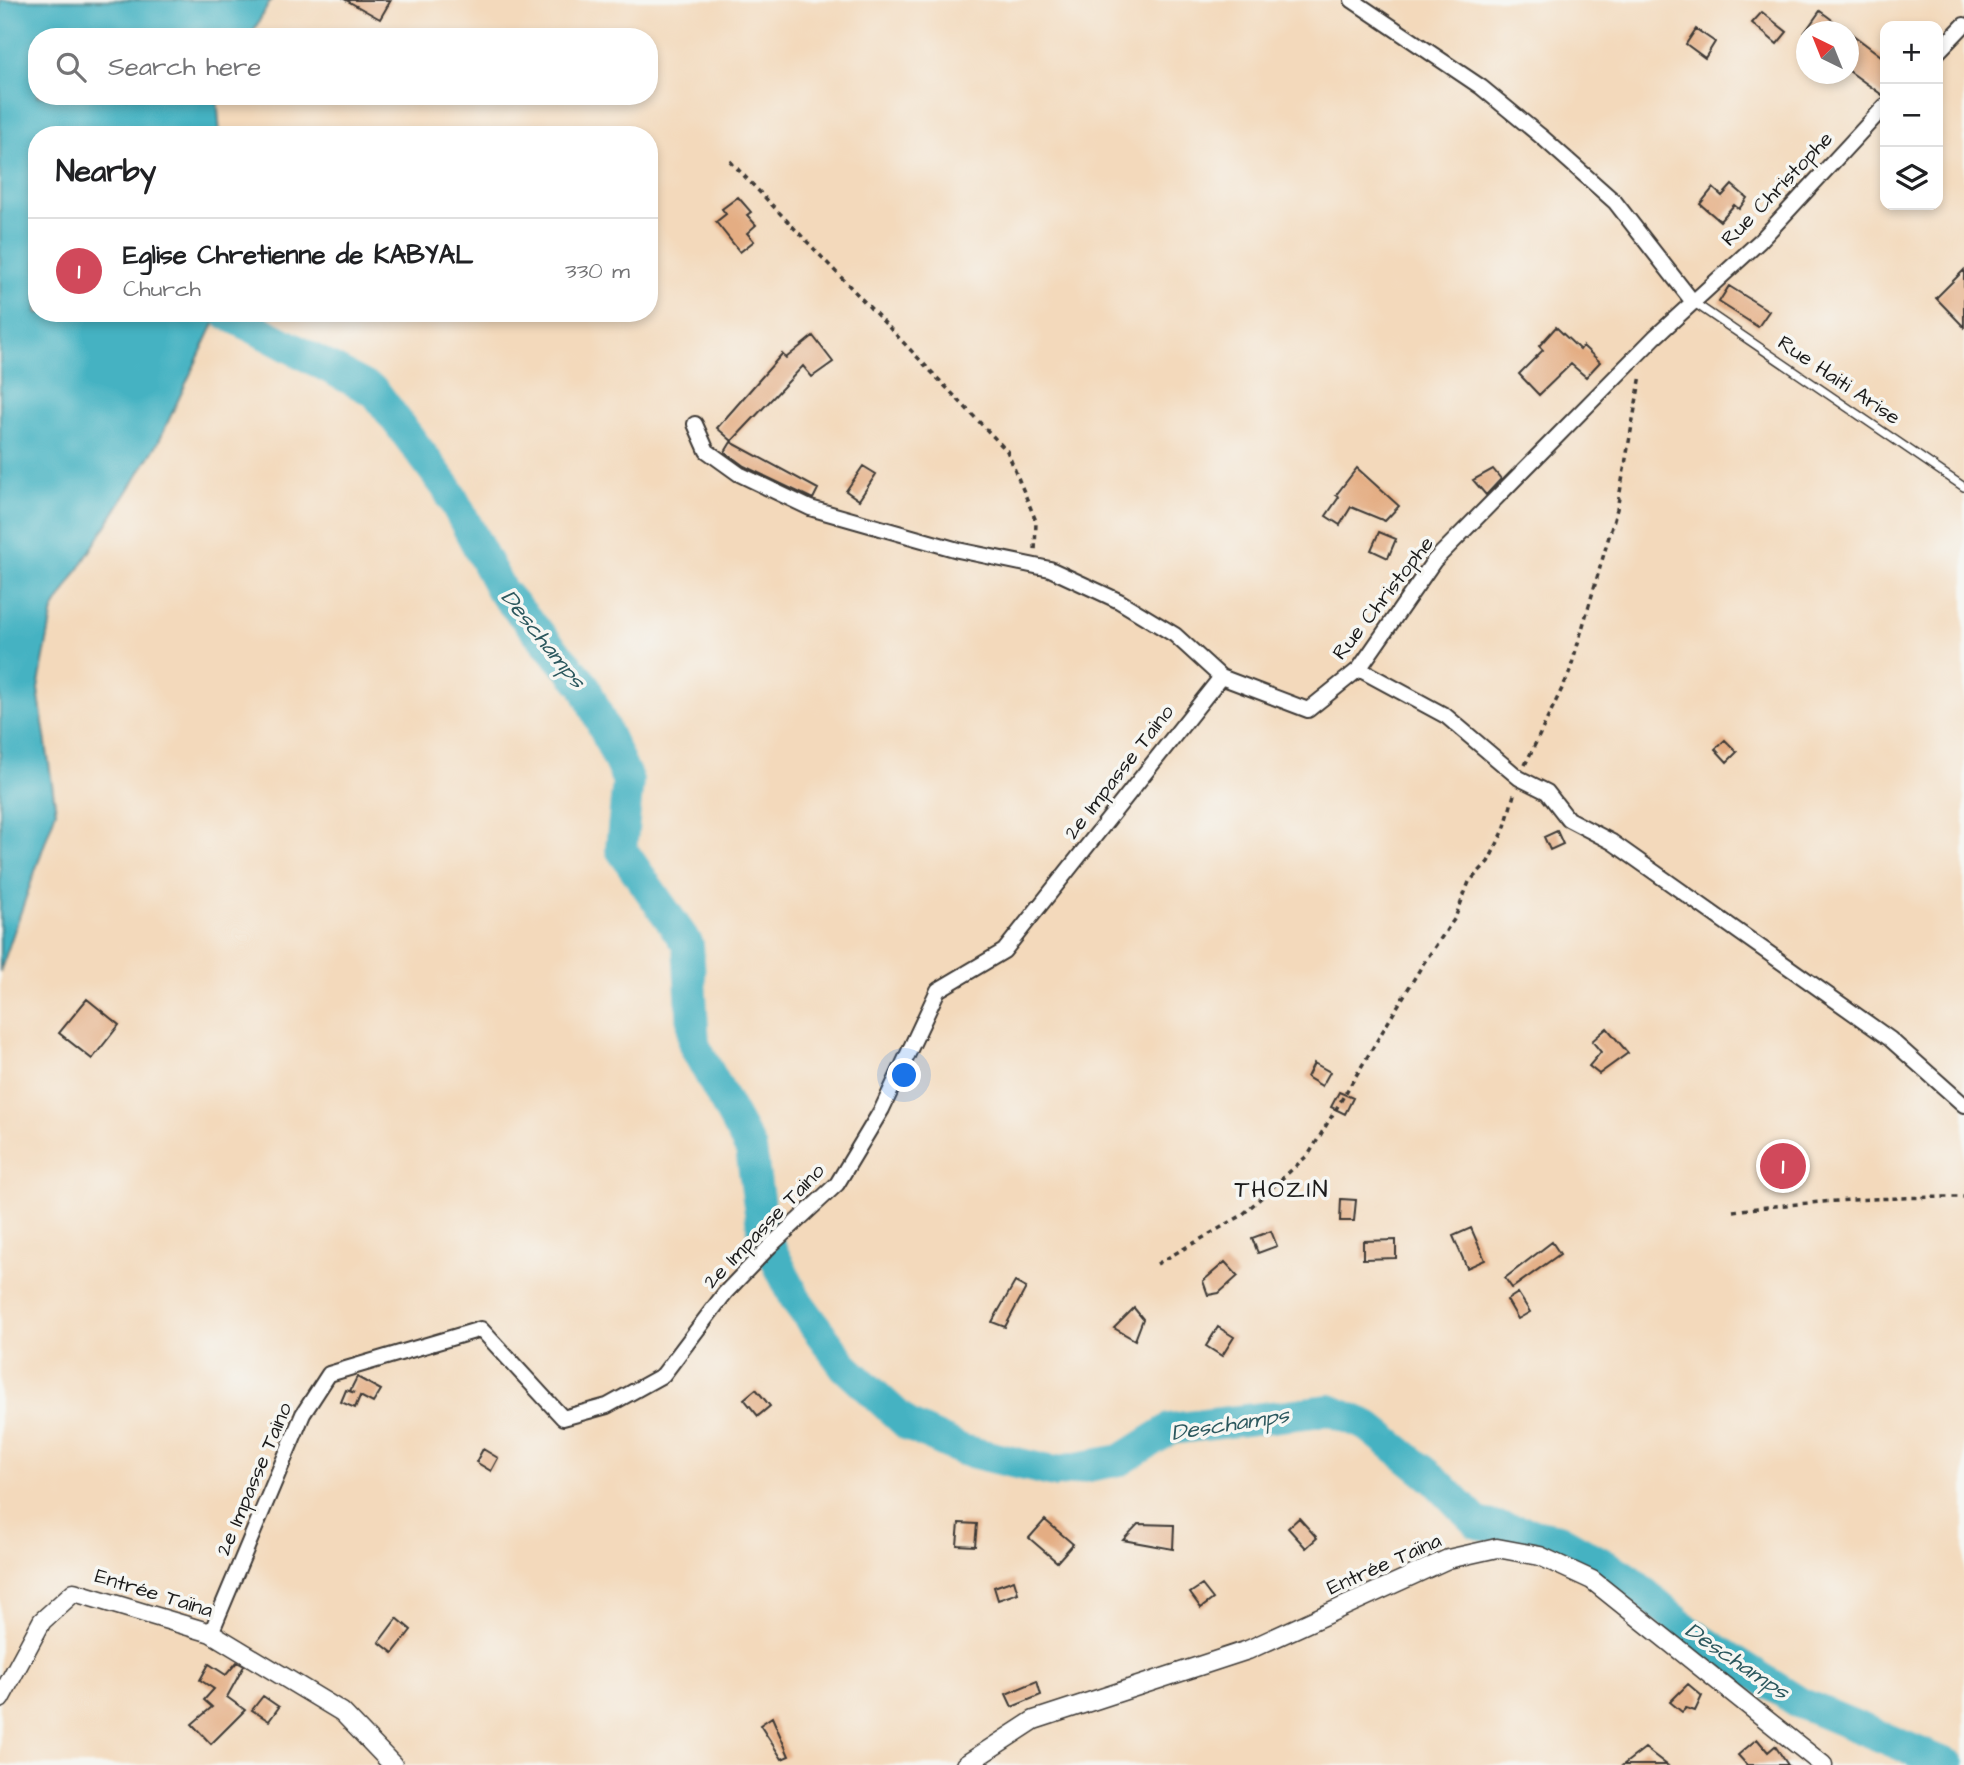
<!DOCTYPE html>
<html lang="en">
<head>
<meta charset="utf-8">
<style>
	body { margin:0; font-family:"Architects Daughter",sans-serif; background:#f6f6f6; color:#202124 }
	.controls { position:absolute; right:21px; top:21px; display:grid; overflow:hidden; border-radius:14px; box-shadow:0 4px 10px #0003 }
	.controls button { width:63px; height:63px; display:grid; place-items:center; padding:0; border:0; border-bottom:2px solid #e0e0e0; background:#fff; color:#202124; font:35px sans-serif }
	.compass { position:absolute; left:1796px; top:21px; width:63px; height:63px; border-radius:50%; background:#fff; box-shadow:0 4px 10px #0003; rotate:317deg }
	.you { position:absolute; left:905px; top:1076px; width:24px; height:24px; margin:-18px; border:5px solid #fff; border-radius:50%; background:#1a73e8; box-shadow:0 0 0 10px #1a73e833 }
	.badge { display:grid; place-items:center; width:46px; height:46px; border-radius:50%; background:#d1495b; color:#fff; font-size:23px; font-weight:700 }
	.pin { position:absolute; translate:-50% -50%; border:4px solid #fff; box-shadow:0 2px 7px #0006 }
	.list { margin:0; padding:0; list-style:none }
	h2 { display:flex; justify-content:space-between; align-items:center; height:91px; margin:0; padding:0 28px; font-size:30px }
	h2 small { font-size:23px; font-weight:400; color:#757577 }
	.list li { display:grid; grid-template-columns:46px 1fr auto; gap:21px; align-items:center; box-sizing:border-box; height:105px; padding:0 28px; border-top:2px solid #e0e0e0 }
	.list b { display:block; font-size:26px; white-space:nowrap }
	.list p { margin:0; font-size:23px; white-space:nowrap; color:#757577 }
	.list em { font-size:23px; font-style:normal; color:#757577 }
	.icon { flex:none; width:38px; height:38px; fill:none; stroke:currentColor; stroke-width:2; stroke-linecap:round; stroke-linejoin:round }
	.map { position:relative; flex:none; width:1964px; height:1765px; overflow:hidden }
	.search { position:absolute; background:#fff; box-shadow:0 4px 10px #0003; left:28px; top:28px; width:630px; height:77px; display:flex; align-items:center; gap:18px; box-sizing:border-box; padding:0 24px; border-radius:28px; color:#757577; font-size:26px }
	.panel { position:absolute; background:#fff; box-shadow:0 4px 10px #0003; left:28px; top:126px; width:630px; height:196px; border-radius:28px }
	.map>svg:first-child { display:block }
	.water { fill:#45b2c2; stroke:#30676f; stroke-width:2 }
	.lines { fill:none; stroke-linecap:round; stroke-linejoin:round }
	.river { stroke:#45b2c2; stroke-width:32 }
	.building { fill:#e4ad83 }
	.service-casing { stroke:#3c3834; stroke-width:10 }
	.minor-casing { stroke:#3c3834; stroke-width:18 }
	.tertiary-casing { stroke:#3c3834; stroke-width:21 }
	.path { stroke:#3c3834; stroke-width:3.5; stroke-dasharray:5 5; stroke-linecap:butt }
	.service { stroke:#fff; stroke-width:7 }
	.minor { stroke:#fff; stroke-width:14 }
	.tertiary { stroke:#fff; stroke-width:18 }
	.labels { text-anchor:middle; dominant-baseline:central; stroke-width:7; stroke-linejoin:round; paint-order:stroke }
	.street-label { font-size:21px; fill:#1c1c1c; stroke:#f6f6f2 }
	.water-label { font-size:23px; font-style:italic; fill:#2c585e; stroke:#f6f6f2 }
	.quarter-label { font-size:24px; letter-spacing:2px; fill:#1c1c1c; stroke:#f6f6f2 }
</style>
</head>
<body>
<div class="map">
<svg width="1964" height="1765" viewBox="0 0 1964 1765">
	<rect width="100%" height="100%" fill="#f6f6f2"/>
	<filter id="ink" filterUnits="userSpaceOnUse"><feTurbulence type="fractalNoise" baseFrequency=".0143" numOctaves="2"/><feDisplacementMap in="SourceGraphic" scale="14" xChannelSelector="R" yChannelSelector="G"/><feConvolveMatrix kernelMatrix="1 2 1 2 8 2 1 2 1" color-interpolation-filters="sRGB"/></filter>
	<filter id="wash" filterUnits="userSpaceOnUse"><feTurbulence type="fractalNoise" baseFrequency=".00686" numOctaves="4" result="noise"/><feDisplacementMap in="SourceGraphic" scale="28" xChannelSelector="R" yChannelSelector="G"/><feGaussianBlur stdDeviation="1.57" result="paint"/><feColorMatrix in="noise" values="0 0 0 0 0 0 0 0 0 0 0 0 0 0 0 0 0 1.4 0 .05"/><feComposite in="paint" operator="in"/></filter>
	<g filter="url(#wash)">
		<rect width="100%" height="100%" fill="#f3d9bb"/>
		<path class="water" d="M0,0H271L250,37H37V96H217L220,135H37V313H219L158,443L53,610L38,689L56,811L0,972Z"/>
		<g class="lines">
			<path class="river" d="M226,313L375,392L447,488L501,590L584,685L628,781L621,849L688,945L694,1045L751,1150L763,1233L796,1300L845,1367L908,1425L962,1450L1054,1472L1121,1460L1170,1429L1330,1410L1368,1426L1434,1479L1477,1523L1559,1539L1626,1577L1691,1633L1800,1703L1949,1765"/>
		</g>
		<g id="blocks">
			<path class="building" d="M346,0H391L380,19Z
				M1820,11L1827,16L1848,32H1805Z
				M1762,12L1787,32L1777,44L1752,23Z
				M1696,29L1715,42L1705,58L1686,44Z
				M1849,32L1885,59V97L1849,71Z
				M1732,185L1747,198L1739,209L1734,205L1720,221L1700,204L1713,188L1722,196Z
				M738,197L751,212L747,215L756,225L747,233L754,241L740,252L716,222L726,214L722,209Z
				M1964,270V327L1936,298Z
				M1729,286L1769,311L1758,327L1719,302Z
				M1556,327L1580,350L1583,346L1600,362L1586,377L1571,364L1539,395L1519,374L1543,350L1539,346Z
				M813,336L833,362L812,377L803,366L732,441L717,428L782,354L786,358Z
				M731,442L818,489L813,499L744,466L725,452Z
				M863,466L876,474L859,500L846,491Z
				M1357,468L1399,506L1385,521L1351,507L1340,525L1326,516L1339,497L1336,495Z
				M1493,469L1501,479L1486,495L1473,480Z
				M1379,532L1396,539L1388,558L1371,550Z
				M1725,740L1737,752L1727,762L1715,749Z
				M1557,831L1563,844L1550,850L1544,837Z
				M87,999L119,1025L92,1059L59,1033Z
				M1607,1028L1628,1053L1599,1074L1589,1066L1601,1052L1592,1041Z
				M1314,1063L1330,1072L1322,1086L1307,1077Z
				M1339,1092L1353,1098L1345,1114L1331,1107Z
				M1341,1199L1356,1200L1354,1221H1340Z
				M1471,1228L1485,1260L1467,1268L1453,1236Z
				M1271,1231L1277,1246L1258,1253L1252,1238Z
				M1396,1240V1258L1363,1259V1241Z
				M1552,1242L1560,1254L1512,1288L1505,1278Z
				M1225,1262L1238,1276L1219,1293L1208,1295L1203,1281Z
				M1015,1282L1026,1288L1005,1327L992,1322Z
				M1518,1293L1530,1312L1518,1319L1507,1300Z
				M1134,1308L1143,1319L1135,1340L1114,1328Z
				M1218,1327L1234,1337L1222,1356L1206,1346Z
				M357,1377L381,1390L373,1403L360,1396L355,1408L341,1402L346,1390L355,1393L350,1391Z
				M756,1389L770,1406L758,1416L744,1399Z
				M483,1449L498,1458L491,1471L476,1462Z
				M1299,1518L1317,1538L1306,1548L1288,1528Z
				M1045,1520L1073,1544L1057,1562L1029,1538Z
				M959,1523L977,1524L975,1546L957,1545Z
				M1138,1524L1174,1525L1173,1549L1123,1540Z
				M1014,1580L1018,1593L998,1600L994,1587Z
				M1202,1585L1213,1599L1201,1608L1190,1593Z
				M397,1618L411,1630L393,1653L379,1642Z
				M237,1662L244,1666L227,1697L245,1710L211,1744L192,1724L212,1707L204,1700L214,1689L200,1680L209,1664L226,1675Z
				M1037,1681L1041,1695L1012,1707L1006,1694Z
				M1688,1684L1702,1696L1695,1711L1686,1708L1682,1712L1670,1702Z
				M263,1696L279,1707L269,1721L252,1710Z
				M772,1717L789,1756L782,1759L760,1725Z
				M1757,1739L1768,1752L1775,1746L1788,1765H1747L1738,1755Z
				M1645,1748L1667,1765H1623Z"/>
		</g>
	</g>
	<g filter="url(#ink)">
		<use href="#blocks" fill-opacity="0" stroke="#3c3834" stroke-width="2"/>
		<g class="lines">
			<g class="service-casing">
				<path id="service" d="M1693,302L1964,487"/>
			</g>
			<g class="minor-casing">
				<path id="minor" d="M1352,0L1481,87L1543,138L1615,202L1693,302
					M1938,52L1964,25
					M695,424L707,451L739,474L810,508L958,550L1050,569L1119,601L1175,635L1221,677L1308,710L1359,669L1434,561L1655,337L1760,241L1885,106
					M1359,669L1446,716L1519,778L1547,792L1568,819L1612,842L1890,1039L1964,1105
					M211,1633L303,1414L329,1374L481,1329L563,1418L607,1406L663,1375L725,1293L770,1246L837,1184L882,1109L938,990L1004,951L1221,677"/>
			</g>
			<g class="tertiary-casing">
				<path id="tertiary" d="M0,1699L42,1621L74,1592L211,1633L342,1712L393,1765
					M965,1765L1034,1720L1248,1650L1448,1559L1497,1548L1540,1556L1592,1580L1823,1765"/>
			</g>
			<path class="path" d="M730,161L1007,451L1036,521L1035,552
				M1525,765L1569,674L1617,509L1641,375
				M1733,1211C1810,1201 1887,1197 1964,1197
				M1157,1264L1241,1216L1309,1154L1423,964L1455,918L1469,882L1488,862L1504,830L1515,791"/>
			<use href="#service" class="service"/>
			<use href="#minor" class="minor"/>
			<use href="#tertiary" class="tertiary"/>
		</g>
	</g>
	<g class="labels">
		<g class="street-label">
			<text transform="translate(1777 189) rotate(-46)">Rue Christophe</text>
			<text transform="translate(1839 380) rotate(34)">Rue Haiti Arise</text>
			<text transform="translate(1383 598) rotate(-52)">Rue Christophe</text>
			<text transform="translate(1119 772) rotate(-52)">2e Impasse Taino</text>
			<text transform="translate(764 1226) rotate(-46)">2e Impasse Taino</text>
			<text transform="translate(254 1479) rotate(-67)">2e Impasse Taino</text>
			<text transform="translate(1384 1564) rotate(-24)">Entrée Taïna</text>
			<text transform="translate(154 1593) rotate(17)">Entrée Taïna</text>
		</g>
		<g class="water-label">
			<text transform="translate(543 639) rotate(51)">Deschamps</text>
			<text transform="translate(1230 1424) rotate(-9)">Deschamps</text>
			<text transform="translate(1737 1661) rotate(34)">Deschamps</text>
		</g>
		<g class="quarter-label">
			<text x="1282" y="1190">THOZIN</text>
		</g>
	</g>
</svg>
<div class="controls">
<button>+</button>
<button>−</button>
<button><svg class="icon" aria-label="layers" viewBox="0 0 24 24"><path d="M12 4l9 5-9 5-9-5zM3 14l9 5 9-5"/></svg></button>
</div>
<svg class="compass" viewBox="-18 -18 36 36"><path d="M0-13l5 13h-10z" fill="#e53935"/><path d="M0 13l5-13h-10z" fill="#757577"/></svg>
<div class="you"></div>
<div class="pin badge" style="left:1783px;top:1166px">1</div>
<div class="search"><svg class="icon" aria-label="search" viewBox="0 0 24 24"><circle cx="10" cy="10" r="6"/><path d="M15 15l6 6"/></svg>Search here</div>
<section class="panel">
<h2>Nearby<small></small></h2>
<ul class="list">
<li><span class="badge">1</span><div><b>Eglise Chretienne de KABYAL</b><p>Church</p></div><em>330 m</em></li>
</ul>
</section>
</div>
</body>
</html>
